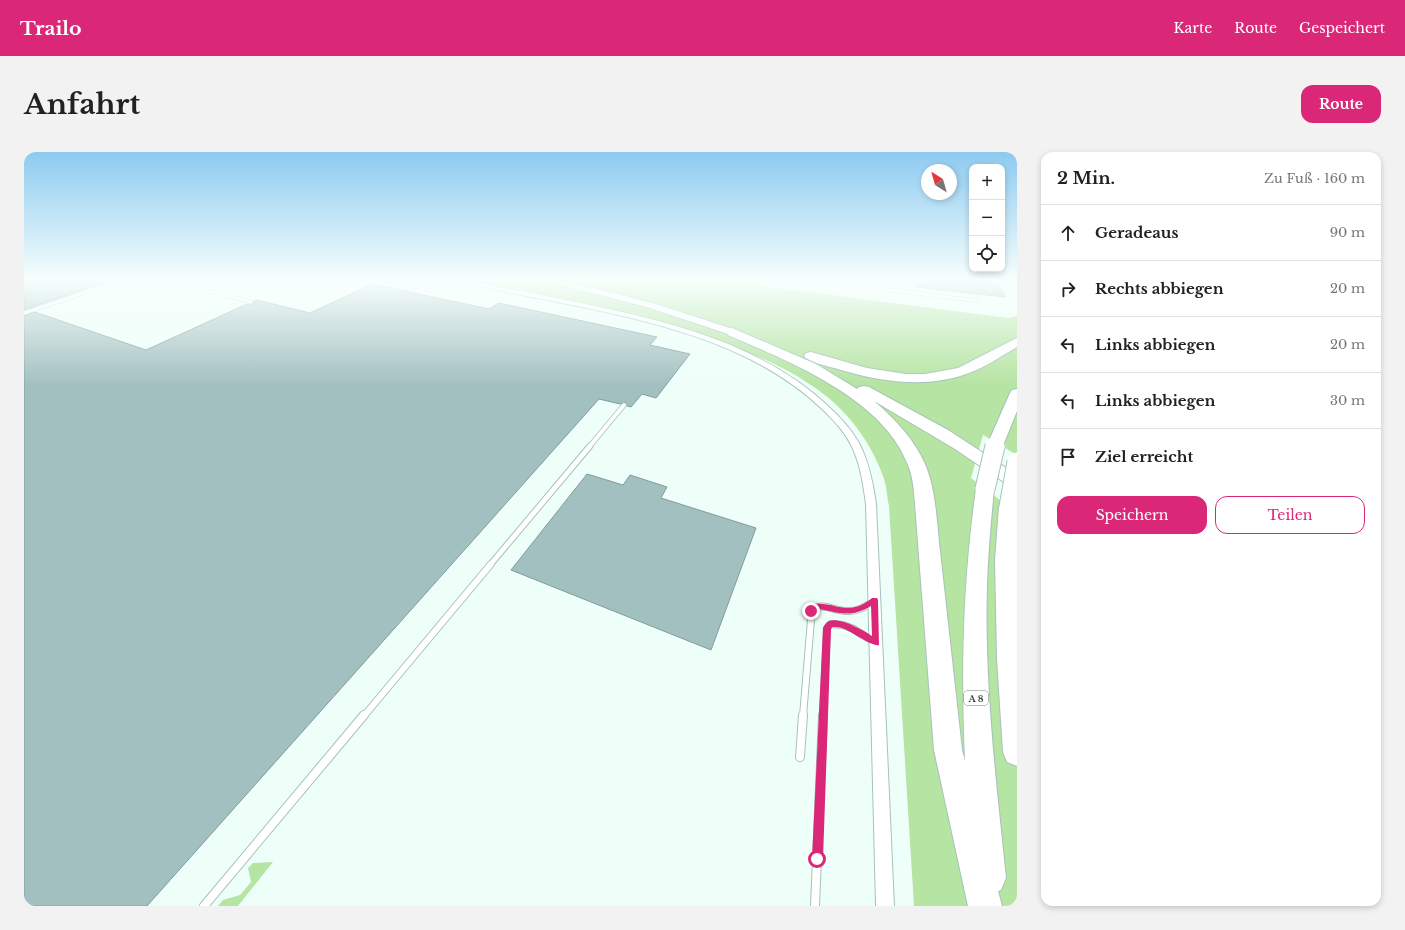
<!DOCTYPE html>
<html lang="de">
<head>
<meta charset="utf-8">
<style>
	body { margin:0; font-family:"Libre Baskerville",serif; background:#f2f2f2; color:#222 }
	.controls { position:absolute; right:12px; top:12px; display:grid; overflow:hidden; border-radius:8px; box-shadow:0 2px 6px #0003 }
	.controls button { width:36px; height:36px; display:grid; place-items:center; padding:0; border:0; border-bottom:1px solid #e0e0e0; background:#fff; color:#222; font:20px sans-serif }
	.compass { position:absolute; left:897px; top:12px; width:36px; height:36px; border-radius:50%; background:#fff; box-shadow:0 2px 6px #0003; rotate:323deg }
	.stop { position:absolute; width:12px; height:12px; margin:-9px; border:3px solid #db2777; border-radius:50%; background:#fff }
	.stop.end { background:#db2777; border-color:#fff; box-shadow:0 1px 4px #0008 }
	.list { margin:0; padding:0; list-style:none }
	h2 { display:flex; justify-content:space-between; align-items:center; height:52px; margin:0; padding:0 16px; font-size:17px }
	h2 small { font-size:13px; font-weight:400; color:#767676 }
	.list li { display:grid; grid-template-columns:26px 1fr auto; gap:12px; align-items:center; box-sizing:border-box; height:56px; padding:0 16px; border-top:1px solid #e0e0e0 }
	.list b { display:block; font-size:15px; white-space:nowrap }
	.list em { font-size:13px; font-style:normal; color:#767676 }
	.actions { display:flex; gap:8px; padding:12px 16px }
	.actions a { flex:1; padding:9px 0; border:1px solid #db2777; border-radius:12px; text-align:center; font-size:14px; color:#db2777 }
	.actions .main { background:#db2777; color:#fff }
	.icon { flex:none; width:22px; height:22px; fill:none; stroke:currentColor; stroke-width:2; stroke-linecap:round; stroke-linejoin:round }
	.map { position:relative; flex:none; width:993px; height:754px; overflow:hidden; border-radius:12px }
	header { display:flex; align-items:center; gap:24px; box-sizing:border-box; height:56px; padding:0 20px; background:#db2777; color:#fff }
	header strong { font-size:19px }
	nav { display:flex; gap:22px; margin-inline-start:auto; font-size:14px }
	.intro { display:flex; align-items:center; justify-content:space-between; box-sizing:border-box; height:96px; padding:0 24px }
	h1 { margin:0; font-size:28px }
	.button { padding:10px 18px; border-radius:12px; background:#db2777; color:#fff; font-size:14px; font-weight:700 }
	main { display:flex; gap:24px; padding:0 24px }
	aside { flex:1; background:#fff; border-radius:12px; box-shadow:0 2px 6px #0003 }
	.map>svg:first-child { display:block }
	.green { fill:#b6e4a2 }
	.building { fill:#a3c0c0; stroke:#809c9c }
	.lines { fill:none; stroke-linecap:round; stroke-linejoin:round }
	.service-far4-casing { stroke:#a7c2ba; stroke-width:4 }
	.service-far3-casing { stroke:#a7c2ba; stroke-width:5.5 }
	.service-far2-casing { stroke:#a7c2ba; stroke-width:7 }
	.service-far1-casing { stroke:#a7c2ba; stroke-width:8 }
	.service-casing { stroke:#a7c2ba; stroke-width:10 }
	.minor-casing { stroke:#a7c2ba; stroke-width:2 }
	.primary-casing { stroke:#a7c2ba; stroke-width:2 }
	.motorway-casing { stroke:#a7c2ba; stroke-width:2 }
	.service-far4 { stroke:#fff; stroke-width:3 }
	.service-far3 { stroke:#fff; stroke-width:4 }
	.service-far2 { stroke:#fff; stroke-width:5 }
	.service-far1 { stroke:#fff; stroke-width:6 }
	.service { stroke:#fff; stroke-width:8 }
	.minor { fill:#fff; fill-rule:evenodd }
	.primary { fill:#fff; fill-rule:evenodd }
	.motorway { fill:#fff; fill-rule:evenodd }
	.motorway-bridge-far1-casing { stroke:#a7c2ba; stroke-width:16; stroke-linecap:butt }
	.motorway-bridge-casing { stroke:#a7c2ba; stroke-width:21; stroke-linecap:butt }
	.motorway-bridge-far1 { stroke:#fff; stroke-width:15 }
	.motorway-bridge { stroke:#fff; stroke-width:19 }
	.route { fill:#db2777 }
	.labels { text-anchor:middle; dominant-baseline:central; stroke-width:3; stroke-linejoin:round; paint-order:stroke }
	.shield { fill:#fff; stroke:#707876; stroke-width:1 }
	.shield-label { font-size:9px; font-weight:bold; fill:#333e3b }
</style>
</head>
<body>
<header>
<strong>Trailo</strong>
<nav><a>Karte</a><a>Route</a><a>Gespeichert</a></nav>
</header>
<div class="intro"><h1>Anfahrt</h1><a class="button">Route</a></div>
<main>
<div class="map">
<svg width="993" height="754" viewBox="0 0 993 754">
	<rect width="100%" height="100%" fill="#eefffa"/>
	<path class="green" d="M435,127H686L984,166L993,164V303L959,283L947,326L993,361V754H890L865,354C863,346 863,336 860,327C850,297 831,269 807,248C776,222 740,206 703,192C645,170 586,156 525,144C495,138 465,131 435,127Z
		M249,710L214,754H194L199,748L216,743L227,730L224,716L229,711Z"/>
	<path class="building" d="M0,127H88V128L0,158Z
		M893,127H936L973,132L982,145L893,135Z
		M348,132L465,157L475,151L633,185L626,193L666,202L632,246L618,242L607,255L603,254L601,250L596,252L575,247L123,754H0V164L11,160L122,198L223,152L228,153L230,149L233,148L286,161Z
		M563,322L599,333L606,323L643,335L637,346L732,376L687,498L487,418Z"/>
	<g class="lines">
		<g class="service-far4-casing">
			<path id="service-far4" d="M138,127L227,150
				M178,127C205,134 229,138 256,127
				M835,127L841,134L850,136L954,149
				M0,161L102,127"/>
		</g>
		<g class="service-far3-casing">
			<path id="service-far3" d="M565,295L600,253"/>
		</g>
		<g class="service-far2-casing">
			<path id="service-far2" d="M466,413L566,294"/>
		</g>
		<g class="service-far1-casing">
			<path id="service-far1" d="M340,564L467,412
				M779,564L788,456C801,451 813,460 826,459C835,459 843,454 850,449
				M799,564L803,476L807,472L819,473L830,477L850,490"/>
		</g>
		<g class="service-casing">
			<path id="service" d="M776,605L779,563
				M180,754L340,563
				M791,754L799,563"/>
		</g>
		<g class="minor-casing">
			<path id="minor" d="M421,127H437C468,133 500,140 532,146C626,165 732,186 804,254C816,265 827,277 835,291C845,310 849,331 852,352L870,754H852L842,352C839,331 836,309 826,291C819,277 808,267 797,256C724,186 609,165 513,146C491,142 470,137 448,133C440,131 429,131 421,127Z"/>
		</g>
		<g class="primary-casing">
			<path id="primary" d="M515,127H532L632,152L712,178L713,180L712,182H704L626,156Z"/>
		</g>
		<g class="motorway-casing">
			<path id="motorway" d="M708,176L792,212L833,237L835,235L840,234L845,235L924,278L993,323V337L987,335L931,297L850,249C871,267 890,287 901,312C913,340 913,378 917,408C924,471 931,535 938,598L941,609C937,516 939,429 952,337L954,333L961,331L968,333L970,337C967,369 964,401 963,433C960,531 972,629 982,726L977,738L974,739L978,754H944L910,598L891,352C890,339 889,325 884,313C859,246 764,209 704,183L702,180L704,177Z
				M993,186V195C977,204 962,215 945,221C903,237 856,230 814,217C806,215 785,210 780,204L782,201L787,200L843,216L882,222H901L934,216Z
				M993,237V259L980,291L978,295L972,296L966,295L964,291L986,241L988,238Z
				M985,349L992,351L993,353V614L983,610L979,600L973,507L971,408L975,355L978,351Z"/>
		</g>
		<use href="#service-far4" class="service-far4"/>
		<use href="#service-far3" class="service-far3"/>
		<use href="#service-far2" class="service-far2"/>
		<use href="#service-far1" class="service-far1"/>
		<use href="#service" class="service"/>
		<use href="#minor" class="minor"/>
		<use href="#primary" class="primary"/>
		<use href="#motorway" class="motorway"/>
		<g class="motorway-bridge-far1-casing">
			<path id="motorway-bridge-far1" d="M971,295L972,291"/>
		</g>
		<g class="motorway-bridge-casing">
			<path id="motorway-bridge" d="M961,337L971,294
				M985,355L993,310"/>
		</g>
		<use href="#motorway-bridge-far1" class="motorway-bridge-far1"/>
		<use href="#motorway-bridge" class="motorway-bridge"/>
	</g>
	<linearGradient id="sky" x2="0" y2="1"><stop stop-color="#8dcaf0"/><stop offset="0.55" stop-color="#f7fffd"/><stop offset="1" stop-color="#f7fffd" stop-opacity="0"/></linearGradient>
	<rect width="993" height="233" fill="url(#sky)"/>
	<path class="route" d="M848,446H853L854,448L855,493C848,495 827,479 818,476C815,475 812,475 808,475L807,477L799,707L797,711L793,712L790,711L788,707L799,476C800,474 802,470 805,469C816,465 839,478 848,484L847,454C828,466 815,461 795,457L787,462L784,459L788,453C802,448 817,459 831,455C837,454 843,450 848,446Z"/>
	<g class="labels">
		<rect class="shield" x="940" y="539" width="24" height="14" rx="3"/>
		<g class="shield-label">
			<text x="952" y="546">A 8</text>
		</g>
	</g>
</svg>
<div class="controls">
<button>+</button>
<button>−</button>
<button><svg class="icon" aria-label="locate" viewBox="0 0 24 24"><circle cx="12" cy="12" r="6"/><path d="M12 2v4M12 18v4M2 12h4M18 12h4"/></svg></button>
</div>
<svg class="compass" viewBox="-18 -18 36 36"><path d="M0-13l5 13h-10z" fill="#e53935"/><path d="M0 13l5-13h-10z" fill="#767676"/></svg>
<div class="stop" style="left:793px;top:707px"></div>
<div class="stop end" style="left:787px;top:459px"></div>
</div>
<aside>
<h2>2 Min.<small>Zu Fuß · 160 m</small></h2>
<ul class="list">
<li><svg class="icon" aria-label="ahead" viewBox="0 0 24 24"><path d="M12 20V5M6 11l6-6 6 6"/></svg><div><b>Geradeaus</b></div><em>90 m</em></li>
<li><svg class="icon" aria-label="right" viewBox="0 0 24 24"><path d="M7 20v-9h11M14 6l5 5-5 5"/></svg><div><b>Rechts abbiegen</b></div><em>20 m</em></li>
<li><svg class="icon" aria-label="left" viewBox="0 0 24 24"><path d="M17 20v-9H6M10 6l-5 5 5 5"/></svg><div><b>Links abbiegen</b></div><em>20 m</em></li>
<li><svg class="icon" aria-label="left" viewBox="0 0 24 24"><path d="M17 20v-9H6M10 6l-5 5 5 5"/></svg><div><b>Links abbiegen</b></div><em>30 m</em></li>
<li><svg class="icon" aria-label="arrive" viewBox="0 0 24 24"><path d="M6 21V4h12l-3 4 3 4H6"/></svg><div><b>Ziel erreicht</b></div></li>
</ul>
<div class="actions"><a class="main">Speichern</a><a>Teilen</a></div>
</aside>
</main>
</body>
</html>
